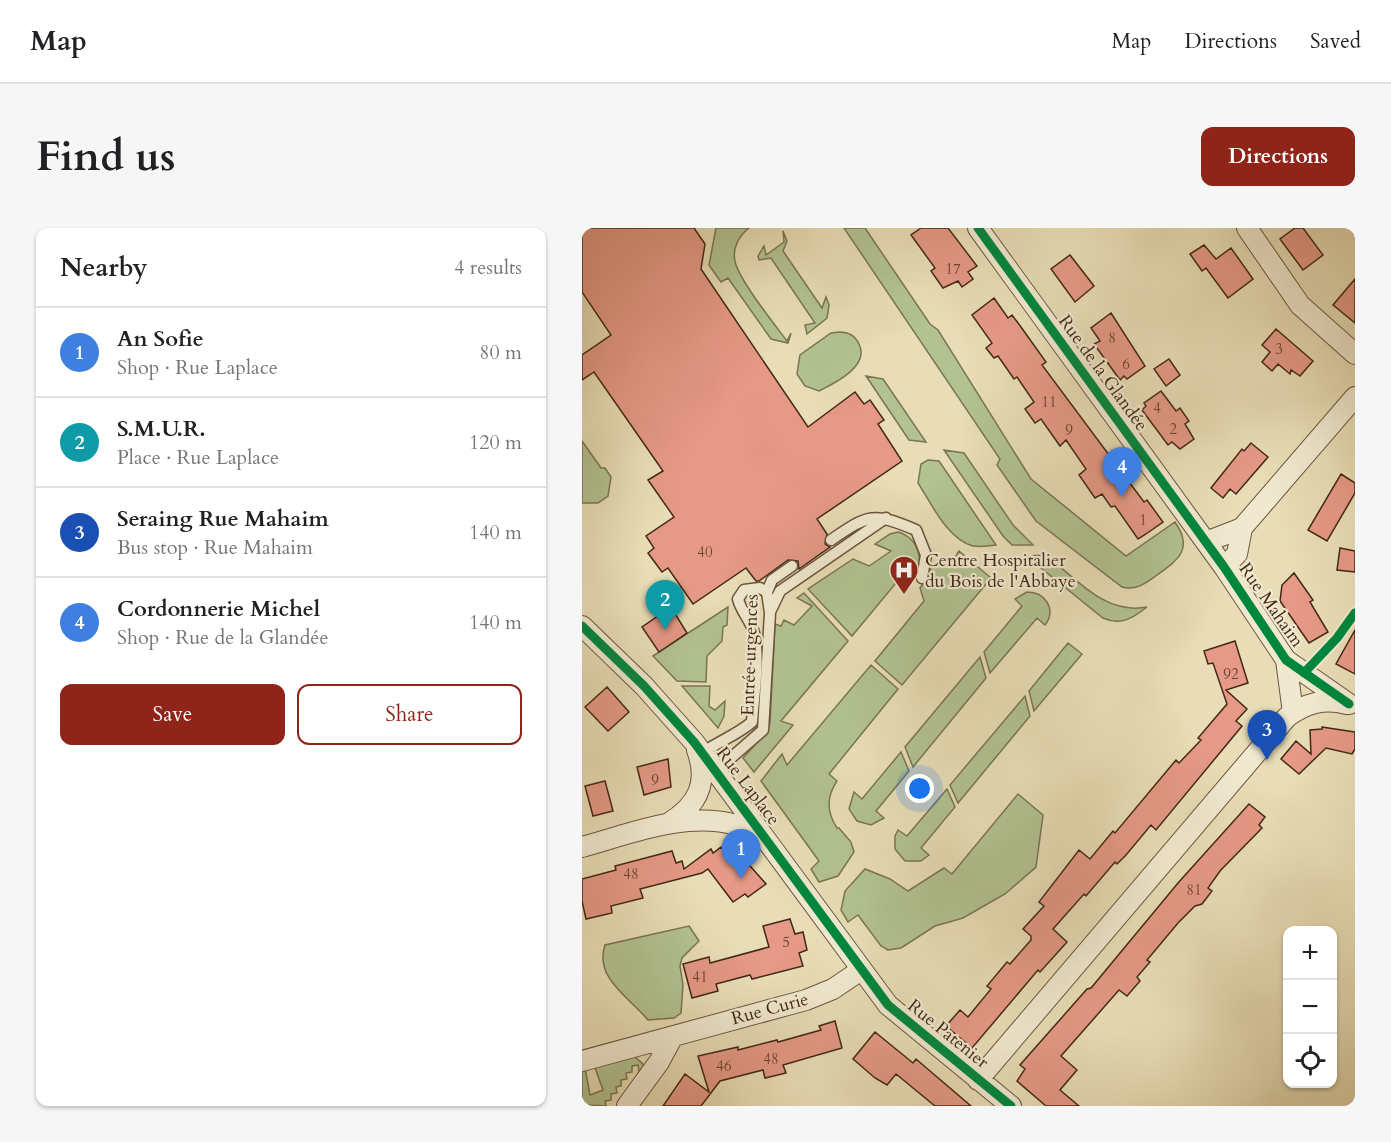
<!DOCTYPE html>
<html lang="en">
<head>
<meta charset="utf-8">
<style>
	body { margin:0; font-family:Cardo,serif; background:#f6f6f6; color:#202124 }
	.controls { position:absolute; right:18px; bottom:18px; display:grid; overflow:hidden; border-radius:12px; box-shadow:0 2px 4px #0004 }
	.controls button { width:54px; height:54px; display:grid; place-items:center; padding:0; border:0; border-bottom:2px solid #e0e0e0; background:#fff; color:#202124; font:30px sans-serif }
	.you { position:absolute; left:338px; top:561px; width:21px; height:21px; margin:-15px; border:4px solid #fff; border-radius:50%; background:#1a73e8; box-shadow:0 0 0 9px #1a73e833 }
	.badge { display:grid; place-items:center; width:39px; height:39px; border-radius:50%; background:#8f2418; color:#fff; font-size:20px; font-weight:700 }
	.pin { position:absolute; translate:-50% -50px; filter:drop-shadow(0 2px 3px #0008) }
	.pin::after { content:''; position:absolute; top:32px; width:21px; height:18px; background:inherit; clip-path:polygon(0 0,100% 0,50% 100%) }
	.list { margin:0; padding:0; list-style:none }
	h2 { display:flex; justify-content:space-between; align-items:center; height:78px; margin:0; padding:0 24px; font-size:26px }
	h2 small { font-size:20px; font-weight:400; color:#757577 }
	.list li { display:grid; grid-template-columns:39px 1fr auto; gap:18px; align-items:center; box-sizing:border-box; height:90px; padding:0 24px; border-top:2px solid #e0e0e0 }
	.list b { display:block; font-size:22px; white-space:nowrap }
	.list p { margin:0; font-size:20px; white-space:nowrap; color:#757577 }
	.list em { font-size:20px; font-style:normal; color:#757577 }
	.actions { display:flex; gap:12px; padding:18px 24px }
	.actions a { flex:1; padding:14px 0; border:2px solid #8f2418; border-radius:12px; text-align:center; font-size:21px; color:#8f2418 }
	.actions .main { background:#8f2418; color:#fff }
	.icon { flex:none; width:33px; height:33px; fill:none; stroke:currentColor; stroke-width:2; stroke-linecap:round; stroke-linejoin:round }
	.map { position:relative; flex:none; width:773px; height:878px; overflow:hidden; border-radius:12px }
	header { display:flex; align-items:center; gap:36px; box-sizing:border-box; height:84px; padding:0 30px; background:#fff; border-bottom:2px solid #e0e0e0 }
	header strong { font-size:28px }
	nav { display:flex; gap:33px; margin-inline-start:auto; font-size:21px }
	.intro { display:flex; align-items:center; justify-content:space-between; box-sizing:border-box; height:144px; padding:0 36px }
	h1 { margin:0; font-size:42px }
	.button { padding:15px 27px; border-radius:12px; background:#8f2418; color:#fff; font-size:21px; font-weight:700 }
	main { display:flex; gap:36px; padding:0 36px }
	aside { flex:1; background:#fff; border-radius:12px; box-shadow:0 2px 4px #0004 }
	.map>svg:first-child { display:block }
	.green { fill:#b2c291; stroke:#7a7553; stroke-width:1.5 }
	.building { fill:#e59986; stroke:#432815; stroke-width:1.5 }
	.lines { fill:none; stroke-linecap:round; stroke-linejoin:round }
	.service-casing { stroke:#6c553d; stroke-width:13 }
	.minor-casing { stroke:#6c553d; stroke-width:22 }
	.service { stroke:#f0e9d0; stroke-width:10 }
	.minor { stroke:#f0e9d0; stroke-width:20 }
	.cycleway-casing { stroke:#f0e9d0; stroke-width:13 }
	.cycleway { stroke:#00873e; stroke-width:9 }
	.labels { text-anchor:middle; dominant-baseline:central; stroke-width:4.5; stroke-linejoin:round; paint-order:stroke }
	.number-label { font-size:15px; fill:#6c4431 }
	.street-label { font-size:18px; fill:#432815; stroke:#f0e9d0 }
	.poi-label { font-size:18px; fill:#432815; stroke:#f0e9d0; text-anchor:start }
</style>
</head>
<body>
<header>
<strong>Map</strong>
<nav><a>Map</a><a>Directions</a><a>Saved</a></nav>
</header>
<div class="intro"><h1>Find us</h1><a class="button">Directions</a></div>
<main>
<aside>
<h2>Nearby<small>4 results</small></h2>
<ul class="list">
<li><span class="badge" style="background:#3f7fe0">1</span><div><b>An Sofie</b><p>Shop · Rue Laplace</p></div><em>80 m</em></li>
<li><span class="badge" style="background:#0f9aa8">2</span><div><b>S.M.U.R.</b><p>Place · Rue Laplace</p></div><em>120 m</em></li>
<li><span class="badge" style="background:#1a4fb4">3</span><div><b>Seraing Rue Mahaim</b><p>Bus stop · Rue Mahaim</p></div><em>140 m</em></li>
<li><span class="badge" style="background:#3f7fe0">4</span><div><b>Cordonnerie Michel</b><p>Shop · Rue de la Glandée</p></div><em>140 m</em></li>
</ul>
<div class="actions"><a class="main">Save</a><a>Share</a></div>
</aside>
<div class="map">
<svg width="773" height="878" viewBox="0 0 773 878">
	<rect width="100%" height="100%" fill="#e8ddb6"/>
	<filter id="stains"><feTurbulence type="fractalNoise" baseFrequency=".00333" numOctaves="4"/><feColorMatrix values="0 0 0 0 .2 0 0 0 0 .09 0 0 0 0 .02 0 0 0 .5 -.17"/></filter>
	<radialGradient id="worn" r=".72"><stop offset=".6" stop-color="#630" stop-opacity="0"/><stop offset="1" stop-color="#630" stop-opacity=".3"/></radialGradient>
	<path class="green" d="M134,0H167C157,8 150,20 153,33C156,51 193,97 205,113L209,105L206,115L189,111L146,50L139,54L127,37Z
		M262,0H283L348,96L356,102L449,251L544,328L593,294C612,321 596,332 575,347C564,355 554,363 540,359L454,293L415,237L418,231Z
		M201,3L205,13L201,23L240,80L244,69L247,77L245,90L225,106L223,97L233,95L189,30L177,32L176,28L182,18L184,27L202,14Z
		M257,104C266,104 273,107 277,116C288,138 253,155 237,163L223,158L215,146L218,127L249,105Z
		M284,148L301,151L344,214L327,212Z
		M0,213L19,240H23L29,249L26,268L16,275H0Z
		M362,222L382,225L431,297L451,317H430L421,308Z
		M346,232L357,233L414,317C407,318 398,319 391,318C366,312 349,275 336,255L339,236Z
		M316,304C338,310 344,338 330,354L318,350L270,408L226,361L271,331L287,338L309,323L293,316L308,306Z
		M377,323L409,350L320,457L293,433L342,373L338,360L345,351L350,336L368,338Z
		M464,327C496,352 523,387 565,379C551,390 539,398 521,390L444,328Z
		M445,364C463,364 475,381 463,397L455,390L408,445L402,424L440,378L433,371Z
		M222,365L266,413L199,493L211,497L172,544L161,530L183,506L188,495L193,396L199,398L202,392L212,397L230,378L215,370Z
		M146,379L145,397L141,399L140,413L125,428L124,454L95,453L71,428Z
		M486,415L500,426L452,483L447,463Z
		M398,429L404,450L331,539L323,519Z
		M289,437L316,461L247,546L255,553C244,569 245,585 255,600H257L269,614L272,624L256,648L237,654L229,641L237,633L179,553L200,526L205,537Z
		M100,458H128L127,478L133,482L143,473L142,488L136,500Z
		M443,468L448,488L376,575L368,557Z
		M319,524L327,543L294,583L302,590L289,597L275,593L267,581L272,564L280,571Z
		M365,561L373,579L339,620L347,627L339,633H323L313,621V608L316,602L325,608Z
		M436,566L461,587L454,639L423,666L381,690L353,698L319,720L306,722L299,718L276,687L266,694L259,682L263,663L283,641L308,651L326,663L362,640L370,646Z
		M107,698L117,713L100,730L98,738L101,757L99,785L92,790L66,792C47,769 12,750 23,717Z
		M52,828L62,837L58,851L56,837L50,838V844L44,845L45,851L39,852V858L34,859L35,865L29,866V872L23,873L24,878L0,877V841L3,840L8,867L21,862L12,837Z"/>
	<path class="building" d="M0,0H112L123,16L119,41L226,199L273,164L282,176L288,172L302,192L296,196L320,233L235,291L245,306L243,316L248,319L217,341L216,333L206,332L177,353H174L164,340L111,376L86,340L80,344L66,325L72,320L64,308L92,289L66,252L81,243L12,144L0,152V127L29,107L0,64Z
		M339,0H366L395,38L386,44L391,51L380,59L376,53L361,60L349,43L353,40L329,7Z
		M713,0H721L741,27L721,42L698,11Z
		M622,17L634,31L649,20L671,51L646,70L624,40L620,43L608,26Z
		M488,27L512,58L493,74L469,41Z
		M773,51V95L751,77Z
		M412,70L426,90L430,87L439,99L464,134L460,137L562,274L565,272L581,294L564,306L556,311L533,278L529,279L520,266L513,270L497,247L504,241L484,212L478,218L459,191L453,195L443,181L452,174L435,149L432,151L416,128L412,130L404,120L410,115L390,87Z
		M529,85L563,138L545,151L542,148L538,152L512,116L518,113L509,100Z
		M694,101L731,133L718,148L709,142L708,146L696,136L690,143L680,134L688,124L680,117Z
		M587,131L598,147L584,158L572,141Z
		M579,163L594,183L598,180L607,193L603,196L612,211L598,221L590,214L586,217L560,182L564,178L562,175Z
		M669,215L686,229L654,266L648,261L641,270L629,260L660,221L662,223Z
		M759,246L773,255V265L745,313L726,302Z
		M758,320L773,323V344L755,342Z
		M712,345L731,372L728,374L746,404L727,415L698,373L700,357Z
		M89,379L105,405L77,424L60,399Z
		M773,402V446L754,436Z
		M653,413L666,455L644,462L665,481L654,493L660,498L574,602L569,597L544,627L535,636L533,634L504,668L502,666L471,701L485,714L458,744L456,742L390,820L364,798L378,782L386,789L409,761L405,758L425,734L428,736L449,712V708L441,701L462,678L457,674L497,622L508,631L531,603L533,605L594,532L597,535L619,512L616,510L645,476L631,435L626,436L622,423Z
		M25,459L47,484L26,503L3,479Z
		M740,499L773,504V521L770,526L744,520L717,546L699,531L714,513L729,526L728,502L740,501Z
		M86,531L89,559L62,567L55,539Z
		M23,553L31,583L11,588L3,558Z
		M667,576L683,589L677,597L680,600L638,643L626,660L630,663L620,676L613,678L596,695L565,732L568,734L555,749L558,753L545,768L537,762L479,828L495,842L478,862L497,878H464L435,853L443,841L438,837L505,761L509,760L596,655Z
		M139,619L144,626L149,622L156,633L161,630L184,656L166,669L163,666L151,674L126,641L120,645L58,661L61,670L29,678L30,685L4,691L0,673V651L34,642L33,638L90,623L94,635L100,633L102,641L129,621L131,625Z
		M208,691L213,706L221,704L225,722L217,725L221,738L170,751L168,747L134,756L136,763L110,770L101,736L127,729L128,735L187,719L181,698Z
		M253,793L260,820L201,837L204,845L183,850L181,842L138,853L119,878H81L103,846L127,864L116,828L156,819V822L195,812L196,814L239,802L237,798Z
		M293,804L331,835L334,831L389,878H353L314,846L305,857L293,850L271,831Z"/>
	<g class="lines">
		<g class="service-casing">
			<path id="service" d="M249,312C287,286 291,284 334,302L344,327L340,350
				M188,384L198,363L304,290
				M120,525C137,513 155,507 170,494C172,466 178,432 172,405C169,392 159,384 156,371L162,362L178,360L185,364
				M134,543L181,502L188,385L185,364L190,352L210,338"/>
		</g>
		<g class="minor-casing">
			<path id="minor" d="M396,0L642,339L704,432L767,476
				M665,0L718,77L773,126
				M624,314L660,300L773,169
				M642,339L655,326L660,300
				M0,398L62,458L112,514L306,777L429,878
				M704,432L711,485
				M87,595C116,577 127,555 115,522
				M0,619C55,604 131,572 182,611
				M0,833L224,772L251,761L279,742
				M396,852L705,489C724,475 742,470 765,476
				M45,878L77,834L91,808"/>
		</g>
		<use href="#service" class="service"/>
		<use href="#minor" class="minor"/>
		<g class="cycleway-casing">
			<path id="cycleway" d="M396,0L642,339L704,432L767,476
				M0,398L62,458L112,514L306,777L429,878
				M722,445L755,410L773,385"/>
		</g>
		<use href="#cycleway" class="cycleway"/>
	</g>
	<defs>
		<g id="hospital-pin" transform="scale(1.5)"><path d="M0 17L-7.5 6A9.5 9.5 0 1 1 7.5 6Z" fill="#8f2418" stroke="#f0e9d0"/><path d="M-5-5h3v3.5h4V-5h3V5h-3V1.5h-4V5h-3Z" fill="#fff"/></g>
	</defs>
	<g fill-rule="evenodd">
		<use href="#hospital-pin" x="322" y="342"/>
	</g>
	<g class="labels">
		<g class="number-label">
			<text x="371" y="41">17</text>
			<text x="530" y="110">8</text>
			<text x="697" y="121">3</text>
			<text x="544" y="136">6</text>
			<text x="467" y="174">11</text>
			<text x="575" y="180">4</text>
			<text x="591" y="201">2</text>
			<text x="487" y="202">9</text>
			<text x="561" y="292">1</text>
			<text x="123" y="324">40</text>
			<text x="649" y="446">92</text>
			<text x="73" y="552">9</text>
			<text x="49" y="646">48</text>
			<text x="612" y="662">81</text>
			<text x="204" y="714">5</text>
			<text x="118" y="749">41</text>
			<text x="189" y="831">48</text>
			<text x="142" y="838">46</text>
		</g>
		<g class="street-label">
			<text transform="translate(521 145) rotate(54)">Rue de la Glandée</text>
			<text transform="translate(689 377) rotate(55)">Rue Mahaim</text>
			<text transform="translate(168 427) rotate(-88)">Entrée urgences</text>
			<text transform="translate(166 558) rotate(53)">Rue Laplace</text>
			<text transform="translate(188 781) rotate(-15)">Rue Curie</text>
			<text transform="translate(366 806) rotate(39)">Rue Patenier</text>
		</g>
		<g class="poi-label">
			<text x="343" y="332">Centre Hospitalier<tspan x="343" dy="21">du Bois de l'Abbaye</tspan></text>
		</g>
	</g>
	<rect width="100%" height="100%" filter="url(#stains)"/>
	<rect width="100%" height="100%" fill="url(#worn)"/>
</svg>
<div class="controls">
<button>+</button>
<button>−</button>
<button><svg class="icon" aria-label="locate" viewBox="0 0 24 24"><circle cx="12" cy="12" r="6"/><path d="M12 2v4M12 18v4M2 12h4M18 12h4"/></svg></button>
</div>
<div class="you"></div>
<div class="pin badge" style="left:159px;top:651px;background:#3f7fe0">1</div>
<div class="pin badge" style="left:83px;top:402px;background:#0f9aa8">2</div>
<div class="pin badge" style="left:685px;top:532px;background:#1a4fb4">3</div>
<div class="pin badge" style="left:540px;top:269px;background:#3f7fe0">4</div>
</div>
</main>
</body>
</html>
